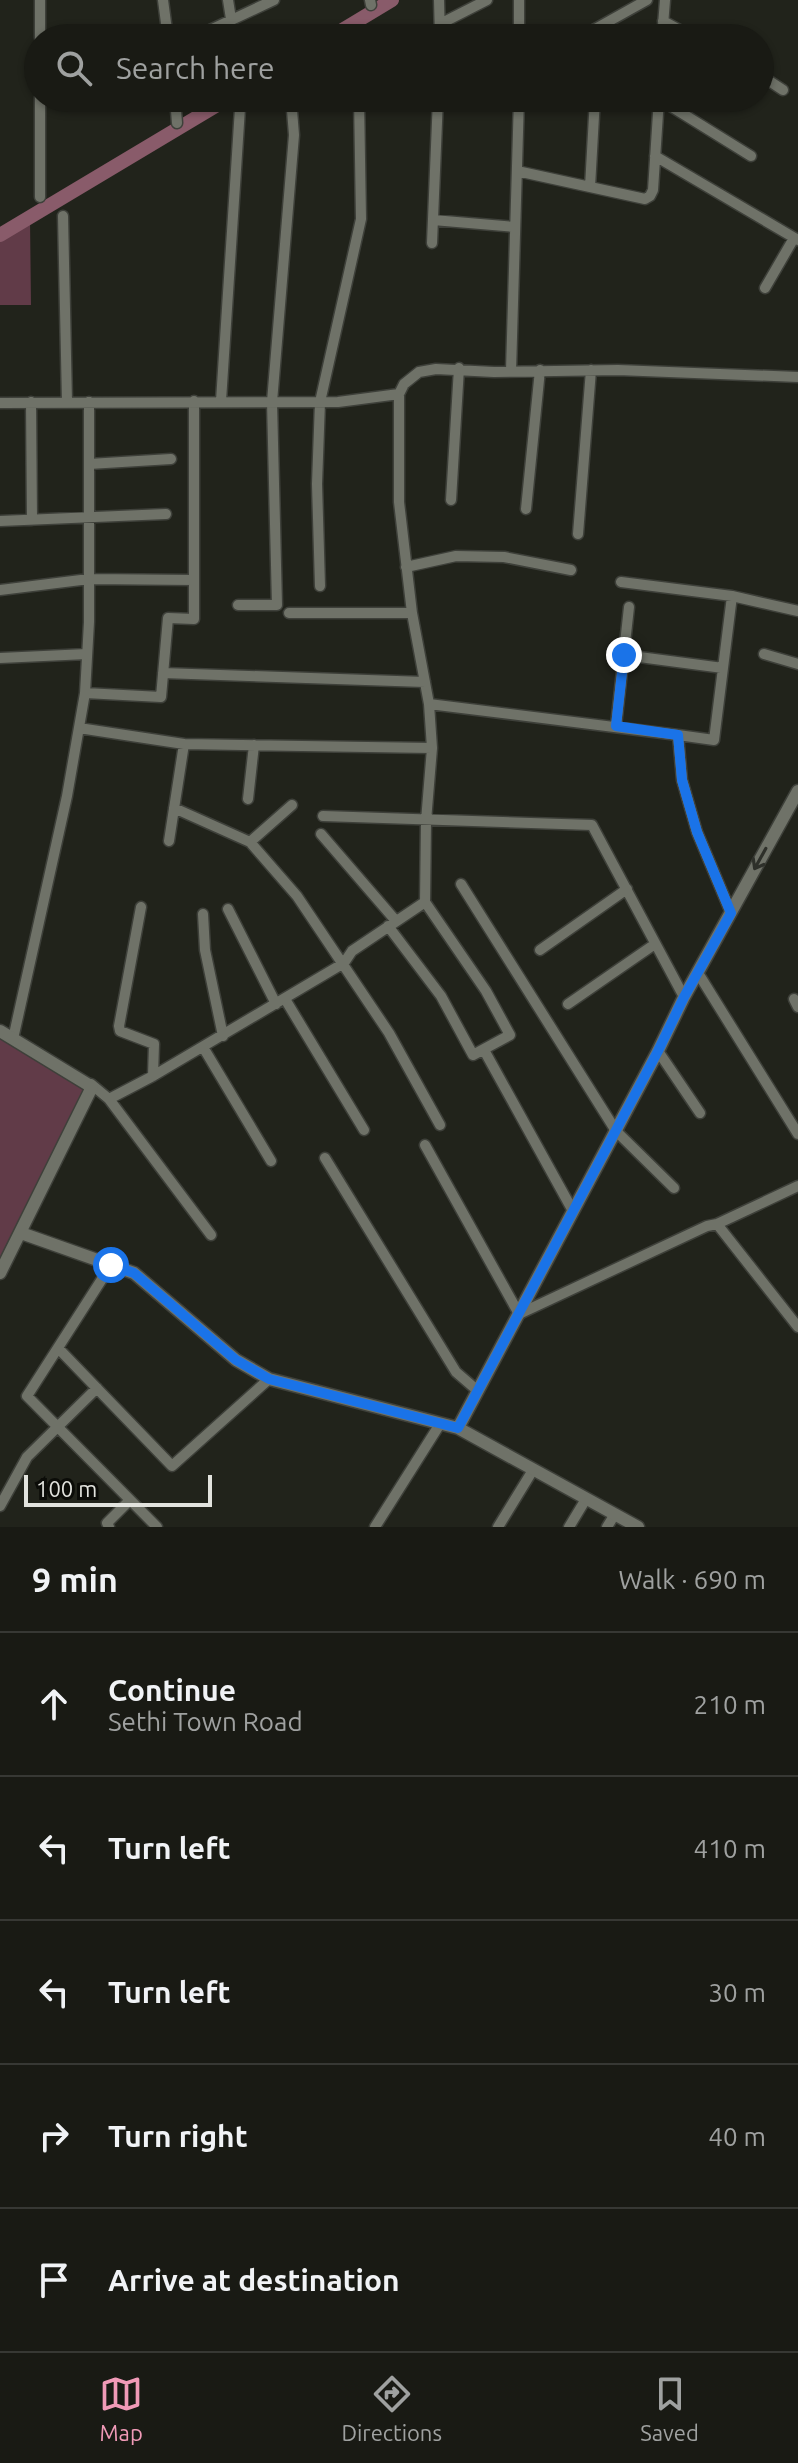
<!DOCTYPE html>
<html lang="en">
<head>
<meta charset="utf-8">
<style>
	body { margin:0; font-family:Ubuntu,sans-serif; background:#262722; color:#f1f3f6 }
	.scale { position:absolute; left:24px; bottom:20px; width:188px; box-sizing:border-box; padding-left:8px; border:4px solid #e2e3de; border-top:0; font-size:22px; line-height:28px; white-space:nowrap; color:#e2e3de; -webkit-text-stroke:6px #0b0c08; paint-order:stroke }
	.stop { position:absolute; width:24px; height:24px; margin:-18px; border:6px solid #1a73e8; border-radius:50%; background:#fff }
	.stop.end { background:#1a73e8; border-color:#fff; box-shadow:0 2px 8px #0008 }
	.list { margin:0; padding:0; list-style:none }
	h2 { display:flex; justify-content:space-between; align-items:center; height:104px; margin:0; padding:0 32px; font-size:34px }
	h2 small { font-size:26px; font-weight:400; color:#9fa1a0 }
	.list li { display:grid; grid-template-columns:52px 1fr auto; gap:24px; align-items:center; box-sizing:border-box; height:144px; padding:0 32px; border-top:2px solid #373834 }
	.list b { display:block; font-size:30px; white-space:nowrap }
	.list p { margin:0; font-size:26px; white-space:nowrap; color:#9fa1a0 }
	.list em { font-size:26px; font-style:normal; color:#9fa1a0 }
	.icon { flex:none; width:44px; height:44px; fill:none; stroke:currentColor; stroke-width:2; stroke-linecap:round; stroke-linejoin:round }
	.map { position:relative; flex:none; width:798px; height:1527px; overflow:hidden }
	.search { position:absolute; background:#191a14; box-shadow:0 2px 6px #0004; left:24px; right:24px; top:24px; height:88px; display:flex; align-items:center; gap:20px; box-sizing:border-box; padding:0 28px; border-radius:44px; color:#9fa1a0; font-size:30px }
	.sheet { height:824px; background:#191a14 }
	nav { display:flex; justify-content:space-around; align-items:center; box-sizing:border-box; height:112px; border-top:2px solid #373834; background:#191a14; font-size:22px; color:#9fa1a0 }
	nav a { display:grid; justify-items:center; gap:4px }
	nav .on { color:#f09ab7 }
	.map>svg:first-child { display:block }
	.green { fill:#613b48 }
	.lines { fill:none; stroke-linecap:round; stroke-linejoin:round }
	.canal { stroke:#895b6a; stroke-width:14 }
	.minor-casing { stroke:#3e403a; stroke-width:13 }
	.tertiary-casing { stroke:#3e403a; stroke-width:15 }
	.minor { stroke:#6f7268; stroke-width:10 }
	.tertiary { stroke:#6f7268; stroke-width:12 }
	.oneway { stroke:#2e302a }
	.route { stroke:#1a73e8; stroke-width:10 }
</style>
</head>
<body>
<div class="map">
<svg width="798" height="1527" viewBox="0 0 798 1527">
	<rect width="100%" height="100%" fill="#21231b"/>
	<path class="green" d="M30,218L31,305H0V235Z
		M0,1033L91,1084L0,1273Z"/>
	<g class="lines">
		<path class="canal" d="M329,38L392,0
			M0,235L229,98"/>
		<g class="minor-casing">
			<path id="minor" d="M163,0L168,38
				M228,0L234,38
				M370,0L371,5
				M439,0L440,38
				M519,0V38
				M663,21L694,38
				M440,24L487,0
				M359,34V38
				M40,38V0
				M193,38L274,0
				M579,38L647,0
				M662,38L665,0
				M760,75L783,90
				M175,98L177,123
				M659,99L751,156
				M655,156L798,240
				M517,171L645,199L650,196L653,190L659,98
				M590,187L595,98
				M40,197V98
				M63,216L67,402
				M433,220L515,227
				M432,243L438,98
				M765,288L794,238
				M511,371L519,98
				M221,401L240,108
				M31,402L32,520
				M0,403L338,402L399,394L404,384L419,372L436,369L494,372L618,370L798,377
				M89,464L171,459
				M451,500L459,368
				M526,509L540,370
				M0,521L166,514
				M578,534L591,370
				M406,567L456,556L504,557L571,570
				M621,582L732,596L798,611
				M320,586L317,484L320,402L361,219L359,98
				M0,590L89,579L194,580
				M238,605H277L272,402L294,135L291,98
				M289,613H412
				M764,654L798,664
				M624,655L723,668
				M0,658L87,654
				M163,673L425,682
				M85,693L161,697L168,618L194,619V401
				M429,704L678,735L682,780L697,832L731,913
				M616,726L629,607
				M79,728L184,744L432,748
				M678,735L714,740L732,596
				M248,799L254,745
				M174,808L250,842L297,896L389,1033L440,1125
				M323,816L592,825L684,997
				M321,834L396,921
				M169,841L184,744
				M250,842L292,805
				M461,884L616,1131L674,1188
				M141,907L119,1026L120,1031L154,1044L153,1076
				M228,909L276,1004
				M203,914L205,950L223,1036
				M388,926L441,996L473,1055L510,1035L486,991L425,902L426,821L432,748L429,704L412,613L399,502V394
				M540,950L627,889
				M698,973L798,1134
				M285,999L364,1130
				M794,999L798,1007
				M568,1004L655,944
				M13,1039L67,796L85,693L89,622V402
				M203,1047L271,1161
				M484,1050L573,1211
				M658,1051L700,1113
				M91,1084L109,1099L153,1076L344,963L352,951L425,902
				M109,1099L211,1235
				M425,1145L519,1314L707,1226L717,1224L798,1327
				M325,1158L456,1372L478,1391
				M717,1224L798,1186
				M111,1265L27,1396L157,1527
				M58,1348L172,1466L269,1379
				M0,1506L27,1457L97,1388
				M109,1527L107,1523L130,1500
				M375,1527L440,1424
				M498,1527L533,1470
				M569,1527L586,1499
				M607,1527L615,1514"/>
		</g>
		<g class="tertiary-casing">
			<path id="tertiary" d="M0,1031L92,1087L0,1273
				M21,1233L134,1273L236,1360L269,1379L458,1428L638,1527
				M458,1428L658,1051L684,997L798,791"/>
		</g>
		<use href="#minor" class="minor"/>
		<use href="#tertiary" class="tertiary"/>
	</g>
	<defs><path id="oneway-shaft" d="M-6 0H5M1.5-3L5.5 0L1.5 3" fill="none" stroke-width="1.6" stroke-linecap="round" stroke-linejoin="round" transform="scale(2)"/></defs>
	<use class="oneway" href="#oneway-shaft" transform="translate(760 859) rotate(119)"/>
	<g class="lines">
		<path class="route" d="M111,1265L134,1273L236,1360L269,1379L458,1428L658,1051L684,997L731,913L697,832L682,780L678,735L616,726L624,655"/>
	</g>
</svg>
<div class="scale">100 m</div>
<div class="stop" style="left:111px;top:1265px"></div>
<div class="stop end" style="left:624px;top:655px"></div>
<div class="search"><svg class="icon" aria-label="search" viewBox="0 0 24 24"><circle cx="10" cy="10" r="6"/><path d="M15 15l6 6"/></svg>Search here</div>
</div>
<section class="sheet">
<h2>9 min<small>Walk · 690 m</small></h2>
<ul class="list">
<li><svg class="icon" aria-label="ahead" viewBox="0 0 24 24"><path d="M12 20V5M6 11l6-6 6 6"/></svg><div><b>Continue</b><p>Sethi Town Road</p></div><em>210 m</em></li>
<li><svg class="icon" aria-label="left" viewBox="0 0 24 24"><path d="M17 20v-9H6M10 6l-5 5 5 5"/></svg><div><b>Turn left</b></div><em>410 m</em></li>
<li><svg class="icon" aria-label="left" viewBox="0 0 24 24"><path d="M17 20v-9H6M10 6l-5 5 5 5"/></svg><div><b>Turn left</b></div><em>30 m</em></li>
<li><svg class="icon" aria-label="right" viewBox="0 0 24 24"><path d="M7 20v-9h11M14 6l5 5-5 5"/></svg><div><b>Turn right</b></div><em>40 m</em></li>
<li><svg class="icon" aria-label="arrive" viewBox="0 0 24 24"><path d="M6 21V4h12l-3 4 3 4H6"/></svg><div><b>Arrive at destination</b></div></li>
</ul>
</section>
<nav>
<a class="on"><svg class="icon" aria-label="map" viewBox="0 0 24 24"><path d="M3 6l6-2 6 2 6-2v14l-6 2-6-2-6 2zM9 4v14M15 6v14"/></svg>Map</a>
<a><svg class="icon" aria-label="directions" viewBox="0 0 24 24"><path d="M12 3l9 9-9 9-9-9zM9 14v-3h6M13 9l2 2-2 2"/></svg>Directions</a>
<a><svg class="icon" aria-label="saved" viewBox="0 0 24 24"><path d="M7 4h10v16l-5-4-5 4z"/></svg>Saved</a>
</nav>
</body>
</html>
